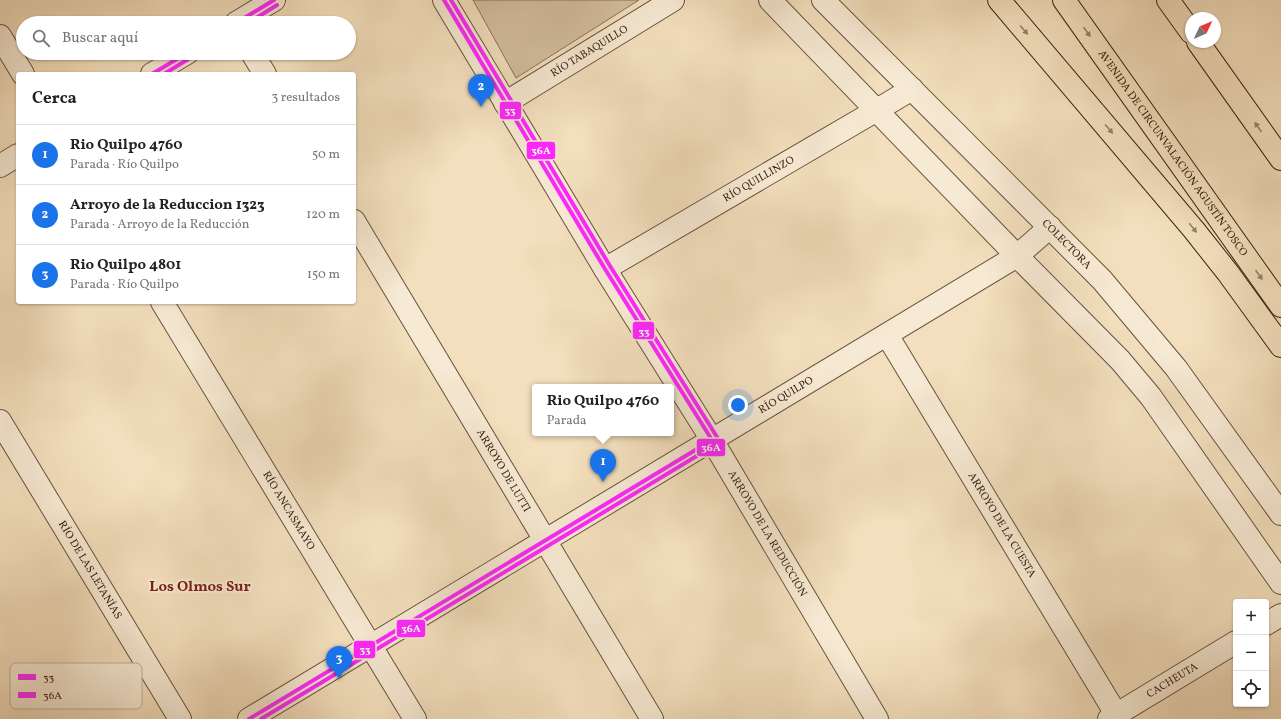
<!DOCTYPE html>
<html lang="es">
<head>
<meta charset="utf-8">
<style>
	body { margin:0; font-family:Vollkorn,serif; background:#f6f6f6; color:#222 }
	.controls { position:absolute; right:12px; bottom:12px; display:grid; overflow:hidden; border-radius:4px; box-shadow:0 1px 3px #0004 }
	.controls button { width:36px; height:36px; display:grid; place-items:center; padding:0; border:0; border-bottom:1px solid #e0e0e0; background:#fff; color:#222; font:20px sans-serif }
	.compass { position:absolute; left:1185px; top:12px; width:36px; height:36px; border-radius:50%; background:#fff; box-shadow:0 1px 3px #0004; rotate:46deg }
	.you { position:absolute; left:738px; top:405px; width:14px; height:14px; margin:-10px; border:3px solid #fff; border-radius:50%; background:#1a73e8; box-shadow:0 0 0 6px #1a73e833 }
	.badge { display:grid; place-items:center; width:26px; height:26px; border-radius:50%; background:#1a73e8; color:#fff; font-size:13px; font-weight:700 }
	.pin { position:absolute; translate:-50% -33px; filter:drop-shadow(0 1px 2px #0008) }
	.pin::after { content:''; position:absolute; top:21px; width:14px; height:12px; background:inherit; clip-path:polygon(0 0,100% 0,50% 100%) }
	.popup { position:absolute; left:532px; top:384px; width:142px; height:52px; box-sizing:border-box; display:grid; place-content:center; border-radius:4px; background:#fff; filter:drop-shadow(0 1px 3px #0005); font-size:13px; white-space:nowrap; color:#767676 }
	.popup b { font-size:15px; color:#222 }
	.popup::after { content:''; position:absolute; left:50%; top:100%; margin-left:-8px; border:8px solid transparent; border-top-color:#fff }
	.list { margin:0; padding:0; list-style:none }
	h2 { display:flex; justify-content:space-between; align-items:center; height:52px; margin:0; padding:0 16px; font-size:17px }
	h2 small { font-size:13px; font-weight:400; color:#767676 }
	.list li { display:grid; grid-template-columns:26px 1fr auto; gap:12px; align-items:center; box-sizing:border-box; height:60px; padding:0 16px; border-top:1px solid #e0e0e0 }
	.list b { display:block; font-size:15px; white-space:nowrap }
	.list p { margin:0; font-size:13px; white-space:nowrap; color:#767676 }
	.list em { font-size:13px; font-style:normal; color:#767676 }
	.icon { flex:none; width:22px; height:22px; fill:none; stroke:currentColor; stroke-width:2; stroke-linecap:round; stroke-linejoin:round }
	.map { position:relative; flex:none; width:1281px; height:719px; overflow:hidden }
	.search { position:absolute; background:#fff; box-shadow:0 1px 3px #0004; left:16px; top:16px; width:340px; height:44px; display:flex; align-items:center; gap:10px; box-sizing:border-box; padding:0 14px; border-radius:22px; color:#767676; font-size:15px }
	.panel { position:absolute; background:#fff; box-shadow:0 1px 3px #0004; left:16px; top:72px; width:340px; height:232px; border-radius:4px }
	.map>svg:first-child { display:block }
	.green { fill:#d4bfa0; stroke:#877259 }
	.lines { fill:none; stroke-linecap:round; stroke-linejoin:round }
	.minor-casing { stroke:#68533d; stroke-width:24 }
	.highway-casing { stroke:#3a2412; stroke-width:24 }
	.minor { stroke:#f7ead4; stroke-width:22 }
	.highway { stroke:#f3dfbd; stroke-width:22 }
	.bus-1-casing { stroke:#f7ead4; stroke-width:7 }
	.bus-2-casing { stroke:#f7ead4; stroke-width:7 }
	.bus-1 { stroke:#fe27ff; stroke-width:4 }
	.bus-2 { stroke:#fe27ff; stroke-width:4 }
	.oneway { fill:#968268 }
	.labels { text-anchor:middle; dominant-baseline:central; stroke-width:4; stroke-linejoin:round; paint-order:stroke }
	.street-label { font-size:11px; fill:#3a2412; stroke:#f7ead4 }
	.district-label { font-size:15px; font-weight:bold; fill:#7a1f14; stroke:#f7ead4 }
	.key { fill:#f7ead4; stroke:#beaf9a; stroke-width:1 }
	.key-label { font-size:11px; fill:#3a2412 }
	.line-badge { stroke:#f7ead4; stroke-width:1.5 }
	.badge-label { font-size:11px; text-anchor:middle; font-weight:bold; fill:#fff }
</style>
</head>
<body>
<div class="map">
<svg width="1281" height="719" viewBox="0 0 1281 719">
	<rect width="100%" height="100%" fill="#f3dfbd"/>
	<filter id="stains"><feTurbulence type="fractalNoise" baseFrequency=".005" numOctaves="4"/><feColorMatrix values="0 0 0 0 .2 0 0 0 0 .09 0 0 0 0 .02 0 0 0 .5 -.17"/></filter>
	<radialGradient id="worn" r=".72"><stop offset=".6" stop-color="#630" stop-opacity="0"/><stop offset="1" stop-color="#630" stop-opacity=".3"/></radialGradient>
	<path class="green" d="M473,0H639L516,78Z"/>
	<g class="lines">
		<g class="minor-casing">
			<g id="minor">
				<path id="s1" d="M444,0L605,269L712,440L877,719"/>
				<path d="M770,0L1017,256L1120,360L1151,397L1281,583"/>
				<path id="s2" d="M823,0L1102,280L1176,368L1281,514"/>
				<path d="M236,23L274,0"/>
				<path d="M0,36L23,74"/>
				<path d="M252,53L265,74"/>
				<path d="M152,74L187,53"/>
				<path id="s3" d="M505,103L673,0"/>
				<path d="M0,166L18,155"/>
				<path id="s4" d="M354,221L652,719"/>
				<path id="s5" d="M605,269L877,110L912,89"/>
				<path id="s6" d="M162,302L415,719"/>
				<path id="s7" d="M887,335L1116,714"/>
				<path id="s8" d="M0,421L180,719"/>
				<path d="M1266,624L1281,615"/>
				<path id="s9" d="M249,719L1017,256L1050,227"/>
				<path id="s10" d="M1109,719L1236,642"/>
			</g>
		</g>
		<g class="highway-casing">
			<g id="highway">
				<path d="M999,0L1194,230L1228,273L1281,346"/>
				<path id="s11" d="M1064,0L1281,306"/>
				<path d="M1168,0L1191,32"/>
				<path d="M1198,42L1281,159"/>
			</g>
		</g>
		<use href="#minor" class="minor"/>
		<use href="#highway" class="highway"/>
		<g class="bus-1-casing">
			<path id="bus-1" d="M444,0L605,269L712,440
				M236,23L274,0
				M152,74L187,53
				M249,719L712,440"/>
		</g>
		<g class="bus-2-casing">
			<path id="bus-2" d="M248,23L277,5
				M164,74L190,58
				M261,719L715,445L718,441L717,437L610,266L451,0"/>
		</g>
		<use href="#bus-1" class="bus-1"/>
		<use href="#bus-2" class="bus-2"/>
	</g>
	<defs><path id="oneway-solid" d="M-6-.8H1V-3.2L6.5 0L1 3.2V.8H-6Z"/></defs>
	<g class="oneway">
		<use href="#oneway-solid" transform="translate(1024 30) rotate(50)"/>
		<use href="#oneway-solid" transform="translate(1087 32) rotate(55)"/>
		<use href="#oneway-solid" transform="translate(1258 127) rotate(-125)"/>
		<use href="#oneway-solid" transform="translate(1109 129) rotate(49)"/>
		<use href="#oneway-solid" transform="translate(1193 228) rotate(51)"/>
		<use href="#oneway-solid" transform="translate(1259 275) rotate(55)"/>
	</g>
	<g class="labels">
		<g class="street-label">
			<text stroke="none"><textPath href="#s3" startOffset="99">RÍO TABAQUILLO</textPath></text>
			<text stroke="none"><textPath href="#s11" startOffset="188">AVENIDA DE CIRCUNVALACIÓN AGUSTÍN TOSCO</textPath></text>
			<text stroke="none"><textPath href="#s5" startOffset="178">RÍO QUILLINZO</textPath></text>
			<text stroke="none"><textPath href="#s2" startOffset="345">COLECTORA</textPath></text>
			<text stroke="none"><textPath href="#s9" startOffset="627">RÍO QUILPO</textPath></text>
			<text stroke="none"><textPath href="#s4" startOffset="291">ARROYO DE LUTTI</textPath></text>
			<text stroke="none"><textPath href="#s6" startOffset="244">RÍO ANCASMAYO</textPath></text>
			<text stroke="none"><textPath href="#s7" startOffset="222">ARROYO DE LA CUESTA</textPath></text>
			<text stroke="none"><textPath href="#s1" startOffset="624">ARROYO DE LA REDUCCIÓN</textPath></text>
			<text stroke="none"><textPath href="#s8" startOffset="174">RÍO DE LAS LETANÍAS</textPath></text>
			<text stroke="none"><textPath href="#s10" startOffset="74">CACHEUTA</textPath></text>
		</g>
		<g class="district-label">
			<text x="200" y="587">Los Olmos Sur</text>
		</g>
	</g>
	<rect x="10" y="663" width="132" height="46" rx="6" class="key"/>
	<rect x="18" y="674" width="18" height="6" fill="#fe27ff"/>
	<rect x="18" y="692" width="18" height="6" fill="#fe27ff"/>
	<g class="key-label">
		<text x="43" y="681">33</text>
		<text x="43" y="699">36A</text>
	</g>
	<g class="line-badge">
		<rect x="499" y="101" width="23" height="19" rx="4" fill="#fe27ff"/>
		<rect x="526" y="141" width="30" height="19" rx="4" fill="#fe27ff"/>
		<rect x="632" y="321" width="23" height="19" rx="4" fill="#fe27ff"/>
		<rect x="696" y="438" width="30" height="19" rx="4" fill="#fe27ff"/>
		<rect x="396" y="619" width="30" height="19" rx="4" fill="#fe27ff"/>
		<rect x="353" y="640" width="23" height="19" rx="4" fill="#fe27ff"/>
	</g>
	<g class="badge-label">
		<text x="510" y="114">33</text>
		<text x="541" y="154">36A</text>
		<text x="644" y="335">33</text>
		<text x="711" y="451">36A</text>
		<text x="411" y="632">36A</text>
		<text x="365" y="653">33</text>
	</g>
	<rect width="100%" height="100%" filter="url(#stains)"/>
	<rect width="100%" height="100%" fill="url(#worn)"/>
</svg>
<div class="controls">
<button>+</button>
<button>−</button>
<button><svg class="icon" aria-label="locate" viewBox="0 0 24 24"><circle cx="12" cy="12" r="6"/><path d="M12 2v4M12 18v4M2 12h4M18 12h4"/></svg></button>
</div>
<svg class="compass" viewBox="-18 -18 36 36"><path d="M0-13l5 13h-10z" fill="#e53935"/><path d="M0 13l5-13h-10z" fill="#767676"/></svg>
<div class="you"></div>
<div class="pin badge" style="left:603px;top:482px">1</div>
<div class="popup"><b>Rio Quilpo 4760</b>Parada</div>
<div class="pin badge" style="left:481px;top:107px">2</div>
<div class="pin badge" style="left:339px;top:679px">3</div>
<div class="search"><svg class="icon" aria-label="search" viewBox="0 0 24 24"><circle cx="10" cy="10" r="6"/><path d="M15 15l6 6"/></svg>Buscar aquí</div>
<section class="panel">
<h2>Cerca<small>3 resultados</small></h2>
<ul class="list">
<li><span class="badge">1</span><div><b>Rio Quilpo 4760</b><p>Parada · Río Quilpo</p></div><em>50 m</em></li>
<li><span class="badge">2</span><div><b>Arroyo de la Reduccion 1323</b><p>Parada · Arroyo de la Reducción</p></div><em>120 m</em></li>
<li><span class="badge">3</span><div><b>Rio Quilpo 4801</b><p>Parada · Río Quilpo</p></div><em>150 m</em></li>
</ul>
</section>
</div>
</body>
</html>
